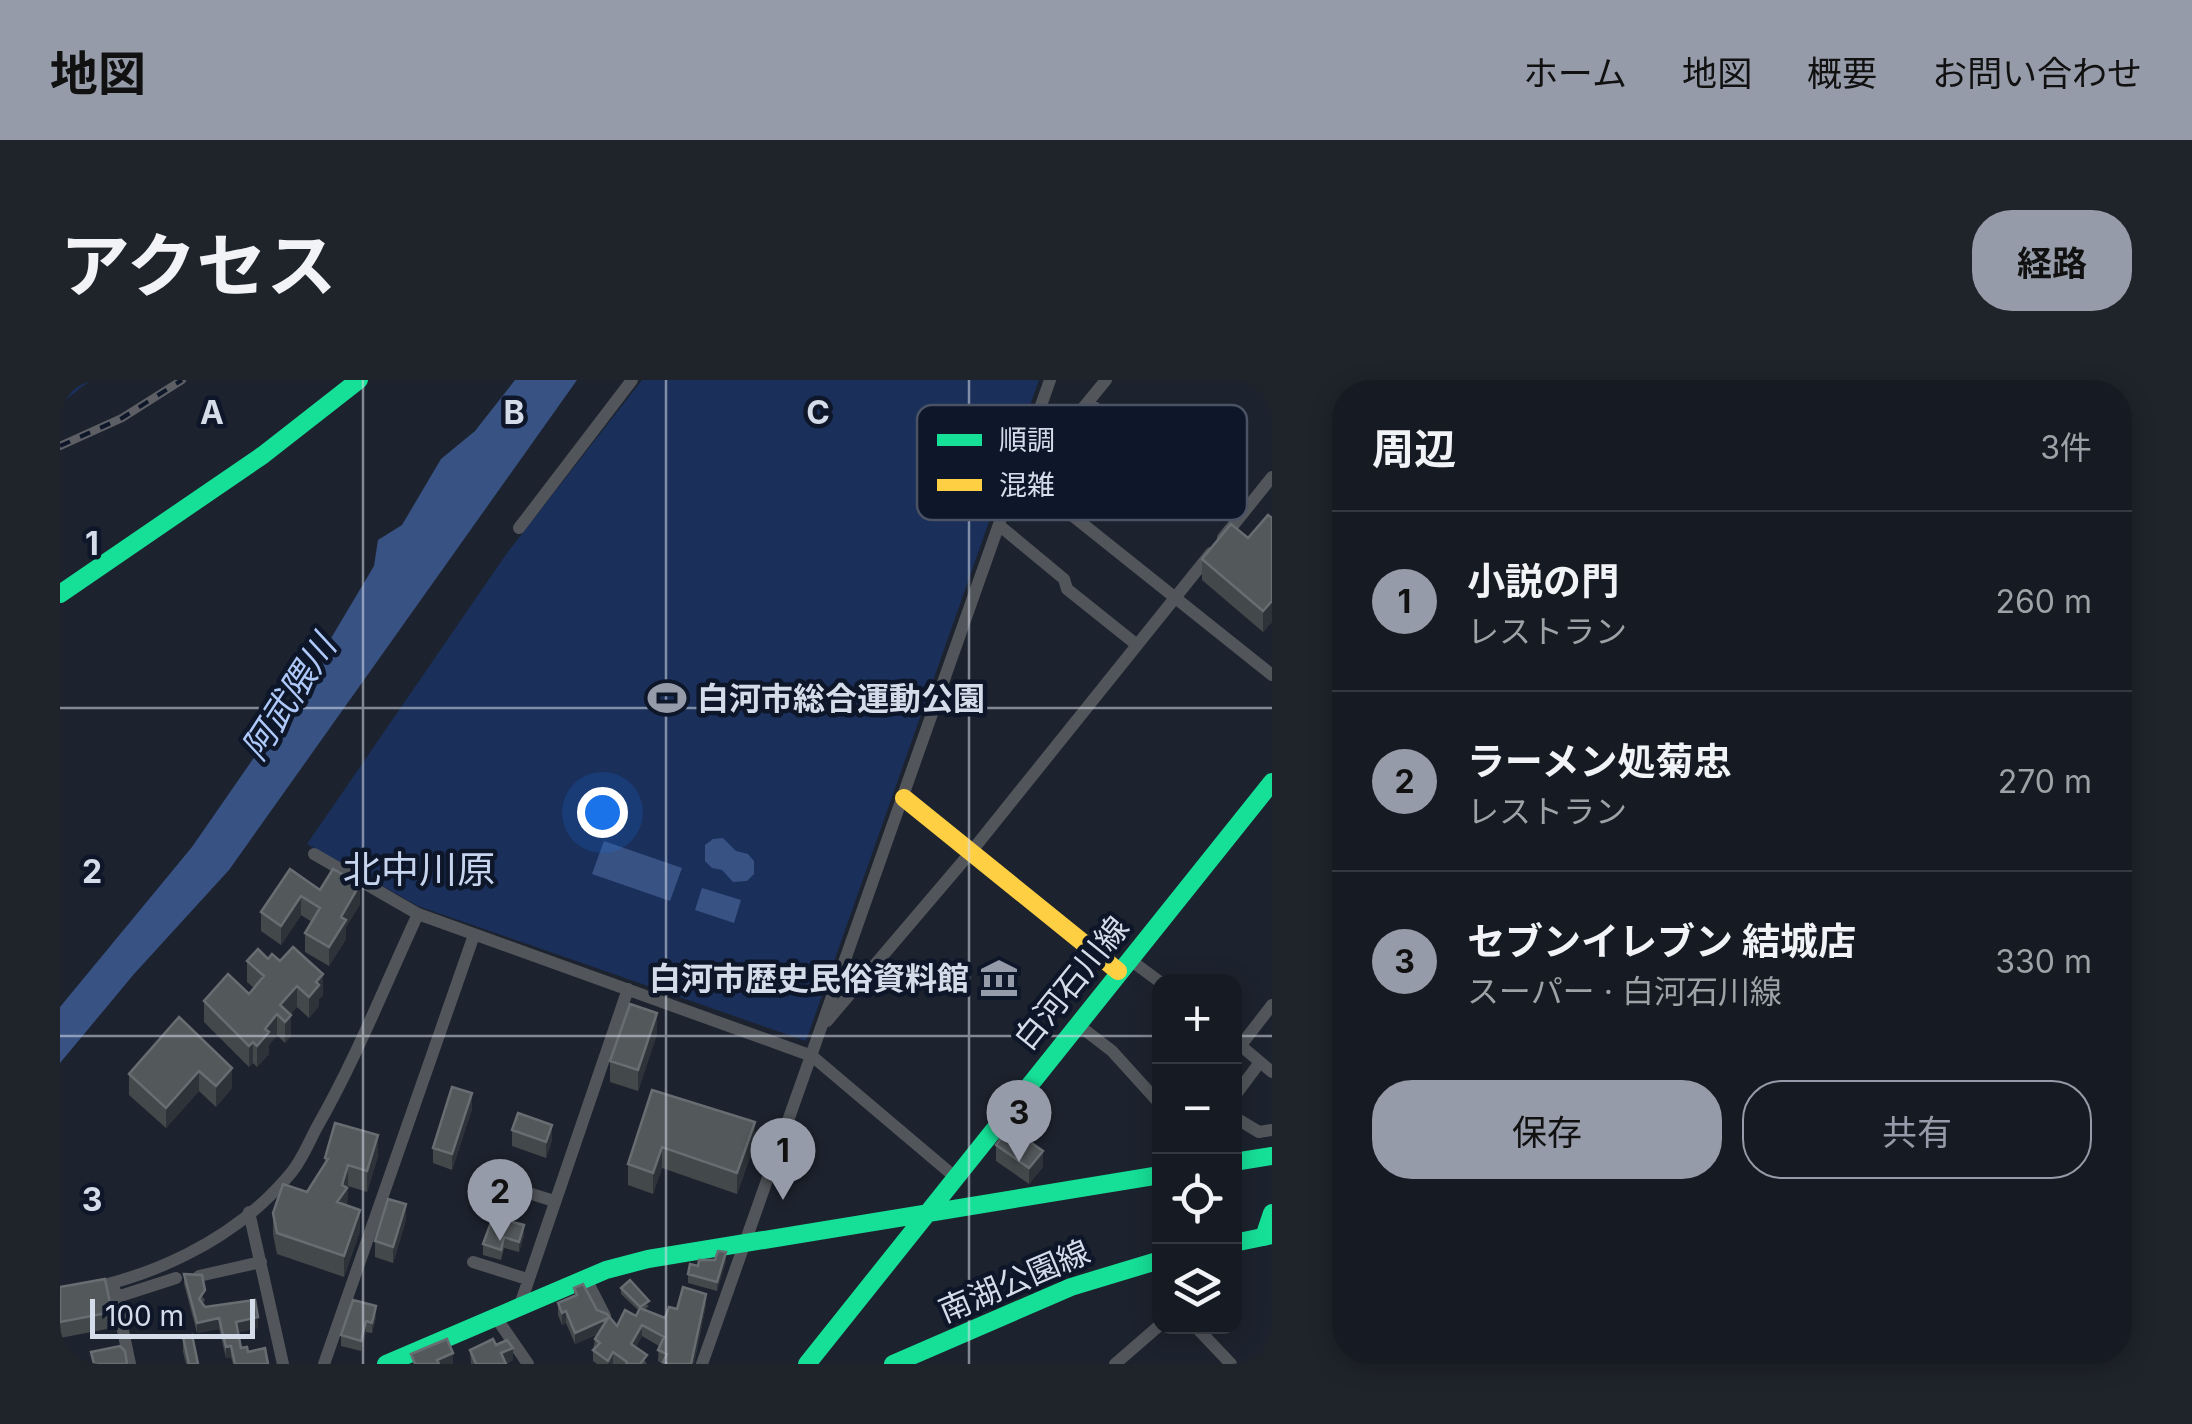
<!DOCTYPE html>
<html lang="ja">
<head>
<meta charset="utf-8">
<style>
	body { margin:0; font-family:Inter,"Noto Sans JP",sans-serif; background:#1f232a; color:#f1f3f6 }
	.controls { position:absolute; right:30px; bottom:30px; display:grid; overflow:hidden; border-radius:20px; box-shadow:0 5px 25px #0003 }
	.controls button { width:90px; height:90px; display:grid; place-items:center; padding:0; border:0; border-bottom:2px solid #353840; background:#161a22; color:#f1f3f6; font:50px sans-serif }
	.scale { position:absolute; left:30px; bottom:25px; width:165px; box-sizing:border-box; padding-left:10px; border:5px solid #d5dce9; border-top:0; font-size:28px; line-height:35px; white-space:nowrap; color:#d5dce9; -webkit-text-stroke:8px #0e1729; paint-order:stroke }
	.you { position:absolute; left:542px; top:432px; width:35px; height:35px; margin:-25px; border:8px solid #fff; border-radius:50%; background:#1a73e8; box-shadow:0 0 0 15px #1a73e833 }
	.badge { display:grid; place-items:center; width:65px; height:65px; border-radius:50%; background:#959ba8; color:#111; font-size:32px; font-weight:700 }
	.pin { position:absolute; translate:-50% -82px; filter:drop-shadow(0 2px 5px #0008) }
	.pin::after { content:''; position:absolute; top:52px; width:35px; height:30px; background:inherit; clip-path:polygon(0 0,100% 0,50% 100%) }
	.list { margin:0; padding:0; list-style:none }
	h2 { display:flex; justify-content:space-between; align-items:center; height:130px; margin:0; padding:0 40px; font-size:42px }
	h2 small { font-size:32px; font-weight:400; color:#9ea1a5 }
	.list li { display:grid; grid-template-columns:65px 1fr auto; gap:30px; align-items:center; box-sizing:border-box; height:180px; padding:0 40px; border-top:2px solid #353840 }
	.list b { display:block; font-size:38px; white-space:nowrap }
	.list p { margin:0; font-size:32px; white-space:nowrap; color:#9ea1a5 }
	.list em { font-size:32px; font-style:normal; color:#9ea1a5 }
	.actions { display:flex; gap:20px; padding:30px 40px }
	.actions a { flex:1; padding:22px 0; border:2px solid #959ba8; border-radius:40px; text-align:center; font-size:35px; color:#959ba8 }
	.actions .main { background:#959ba8; color:#111 }
	.icon { flex:none; width:55px; height:55px; fill:none; stroke:currentColor; stroke-width:2; stroke-linecap:round; stroke-linejoin:round }
	.map { position:relative; flex:none; width:1212px; height:984px; overflow:hidden; border-radius:40px }
	header { display:flex; align-items:center; gap:60px; box-sizing:border-box; height:140px; padding:0 50px; background:#959ba8; color:#111 }
	header strong { font-size:48px }
	nav { display:flex; gap:55px; margin-inline-start:auto; font-size:35px }
	.intro { display:flex; align-items:center; justify-content:space-between; box-sizing:border-box; height:240px; padding:0 60px }
	h1 { margin:0; font-size:70px }
	.button { padding:25px 45px; border-radius:40px; background:#959ba8; color:#111; font-size:35px; font-weight:700 }
	main { display:flex; gap:60px; padding:0 60px }
	aside { flex:1; background:#161a22; border-radius:40px; box-shadow:0 5px 25px #0003 }
	.map>svg:first-child { display:block }
	.green { fill:#1a2f5a }
	.water { fill:#385284 }
	.lines { fill:none; stroke-linecap:round; stroke-linejoin:round }
	.street { stroke:#52555a; stroke-width:12 }
	.fast { stroke:#16e098; stroke-width:18 }
	.slow { stroke:#ffcf43; stroke-width:18 }
	.rail-casing { stroke:#5d5f65; stroke-width:8 }
	.rail { stroke:#0e1729; stroke-width:4; stroke-dasharray:11; stroke-linecap:butt }
	.wall { fill:#43484a }
	.shaded-wall { fill:#2d3338 }
	.building { fill:#53585b; stroke:#676d71; stroke-width:2.5 }
	.grid { fill:none; stroke:#d5dce9; stroke-width:2.5; stroke-opacity:0.55 }
	.labels { text-anchor:middle; dominant-baseline:central; stroke-width:9; stroke-linejoin:round; paint-order:stroke }
	.poi-label { font-size:32px; font-weight:bold; fill:#d5dce9; stroke:#0e1729; text-anchor:start }
	.street-label { font-size:32px; fill:#d5dce9; stroke:#0e1729 }
	.water-label { font-size:35px; font-style:italic; fill:#aec9f9; stroke:#0e1729 }
	.quarter-label { font-size:38px; fill:#c6d4ee; stroke:#0e1729 }
	.key { fill:#0e1729; stroke:#4a5263; stroke-width:2.5 }
	.key-label { font-size:28px; fill:#d5dce9 }
	.grid-label { font-size:32px; text-anchor:middle; font-weight:bold; fill:#d5dce9; stroke:#0e1729; stroke-width:9; stroke-linejoin:round; paint-order:stroke }
</style>
</head>
<body>
<header>
<strong>地図</strong>
<nav><a>ホーム</a><a>地図</a><a>概要</a><a>お問い合わせ</a></nav>
</header>
<div class="intro"><h1>アクセス</h1><a class="button">経路</a></div>
<main>
<div class="map">
<svg width="1212" height="984" viewBox="0 0 1212 984">
	<rect width="100%" height="100%" fill="#1d232e"/>
	<path class="green" d="M0,0H31L0,24Z
		M582,0H979L746,661L358,526L247,464L447,173Z"/>
	<path class="water" d="M455,0H517L169,490L74,594L0,683V627L132,467L236,317L314,186L318,160L342,145L381,79L415,51Z
		M663,458L676,471L688,474L694,481V494L687,501L673,502L662,490L652,488L645,481V465L653,459Z
		M544,461L622,488L610,521L532,494Z
		M642,508L681,520L674,543L635,530Z"/>
	<g class="lines">
		<path class="street" d="M991,67L1038,105L1074,60L1028,22
			M964,73L991,67L1046,0
			M959,93L1212,295
			M940,146L1004,199L1007,209L1077,265
			M459,148L572,0
			M1163,158L1212,97
			M254,474L358,534L752,676L895,797
			M1069,579L1100,602
			M767,641L911,472L1151,173
			M1017,644L1052,671L1100,724
			M1174,660L1212,692
			M1174,674L1212,625
			M1174,717L1200,682
			M1174,737L1199,752L1212,750
			M440,804L494,821
			M189,832L223,984
			M413,882L467,899
			M139,896L201,882
			M526,899L545,936
			M53,903L70,984
			M0,914C86,901 174,862 231,793C242,780 249,762 257,747C296,679 325,605 358,534
			M57,917L116,898
			M460,925L568,609
			M435,936L468,984
			M1135,946L1171,984
			M264,984L414,555
			M642,984L990,0
			M1055,984L1100,945"/>
		<path class="fast" d="M0,214L203,75L299,0
			M1174,782L1212,776
			M1204,857L1212,833
			M1174,863L1212,855
			M326,984L546,890L588,879L1100,795
			M747,984L1212,402
			M833,984L1011,907L1100,880"/>
		<path class="slow" d="M844,418L1058,591"/>
		<g class="rail-casing">
			<path id="rail" d="M0,66L62,38L122,0"/>
		</g>
		<use href="#rail" class="rail"/>
	</g>
	<path class="wall" d="M1212,138V242L1203,252L1142,200V179L1188,158Z
		M260,510L300,524L286,547V559L269,586L245,572V553L252,542L241,535L221,565L201,551V532Z
		M208,579L263,615L259,619V626L249,638L237,627L230,635L231,656L225,663L217,655L209,665V674L197,687L193,683L189,687L144,642V621L189,614L194,608L187,602V581Z
		M119,637L172,708L156,727L139,711L106,748L69,715V694Z
		M597,654L578,711L550,702V681Z
		M592,710L695,763L677,814L602,788L593,814L568,805V784Z
		M412,729L392,790L373,783V768Z
		M452,750L492,760L486,778L452,766Z
		M936,765L983,787L969,804L936,781Z
		M318,776L307,812L288,806L287,825L300,851L284,897L217,874L213,854V833L247,812L265,784V778Z
		M346,840L333,883L315,877V861Z
		M464,845V856L459,872L444,868L441,880L423,875V864Z
		M666,881L657,911L628,903V894L638,886Z
		M124,894L145,920L142,924L145,927L198,948L178,952L181,968L208,984H173L171,977L166,978L159,949L137,953L124,904Z
		M0,907L52,932V948L0,958Z
		M514,908L557,946L576,936L579,931L561,914V908L589,926L584,930L605,938L617,929L646,925L634,984H603L598,981L599,966L582,956L576,967L587,984H537L533,981V970L535,959L538,954L515,964L506,943L502,945L498,935V923L514,916Z
		M293,920L316,937L312,953L306,952L301,971L281,966V955Z
		M123,957L138,984H126L123,972Z
		M436,965L453,980L446,984H411L410,970Z"/>
	<path class="shaded-wall" d="M1212,221V242L1203,252V231Z
		M300,504V524L286,547V559L269,586V567L281,537Z
		M241,516V535L221,565V546Z
		M263,594V615L259,619V626L249,638V617L256,602Z
		M237,606V627L225,641L220,625Z
		M597,633V654L578,711V690Z
		M217,634V655L209,665V674L197,687V666L205,649Z
		M231,635V656L225,663V642Z
		M193,662V683L189,687V666Z
		M172,688V708L156,727V706Z
		M139,691V711L106,748V728Z
		M412,713V729L392,790V774Z
		M695,742V763L677,814V793Z
		M492,745V760L486,778V762Z
		M318,755V776L307,812V791Z
		M602,767V788L593,814V793Z
		M983,771V787L969,804V788Z
		M288,785V806L287,829L277,822Z
		M346,824V840L333,883V867Z
		M300,830V851L284,897V876Z
		M464,845V856L459,872V862Z
		M666,872V881L657,911V902Z
		M646,914V925L634,984H631Z
		M316,926V937L312,953V943Z
		M506,931V943L502,945V933Z
		M198,937V948L176,953V942Z
		M159,938V949L137,953V943Z
		M548,938V949L515,964V953Z
		M306,941V952L301,971V961Z
		M582,945V956L571,976V964Z
		M171,966V977L166,978V967Z
		M453,968V980L444,984L441,973Z
		M553,972V984H548V981Z
		M393,973V984H377V980Z"/>
	<path class="building" d="M1208,135L1212,138V221L1203,231L1142,179L1171,144L1188,158Z
		M230,489L260,510L273,489L300,504L281,537L286,540L269,567L245,553L260,528L241,516L221,546L201,532Z
		M233,567L263,594L256,602L259,605L249,617L237,606L220,625L231,635L225,642L217,634L205,649L209,652L197,666L193,662L189,666L144,621L168,594L189,614L204,596L187,581L198,569L208,579L212,574L220,581Z
		M570,624L597,633L578,690L550,681Z
		M119,637L172,688L156,706L139,691L106,728L69,694Z
		M392,707L412,713L392,774L373,768Z
		M592,710L695,742L677,793L602,767L593,793L568,784Z
		M458,733L492,745L486,762L452,750Z
		M275,743L318,755L307,791L288,785L282,805L287,808L277,822L300,830L284,876L217,853L213,833L223,804L247,812L268,779L265,778Z
		M949,747L983,771L969,788L936,765Z
		M328,819L346,824L333,867L315,861Z
		M433,837L464,845L459,862L444,857L441,870L423,864Z
		M658,871L666,872L657,902L628,894L630,884L638,886L639,880H655Z
		M124,894L142,895L145,910L139,919L145,927L195,920L198,937L176,942L181,968L187,967L188,972L205,968L208,984H175L171,966L166,967L159,938L137,943Z
		M45,899L52,932L0,942V907Z
		M570,900L589,921L580,927L561,908Z
		M523,904L537,930L547,934L557,946L565,930L576,936L580,928L605,938L609,927L617,929L623,907L646,914L631,984H608L603,982L607,974L598,970L604,957L582,945L571,964L587,975L580,984H566L567,982L553,972L548,981L533,970L540,963L535,959L548,938L515,953L506,931L502,933L498,923L517,915L514,908Z
		M293,920L316,926L312,943L306,941L301,961L281,955Z
		M132,955L138,984H129L123,957Z
		M387,959L393,973L377,980L379,984H355L351,974Z
		M433,959L436,965L447,960L453,968L441,973L446,984H416L410,970Z
		M0,966L4,984H0Z
		M60,966L65,971L67,984H34L31,972Z"/>
	<path class="grid" d="M303,0V984M606,0V984M909,0V984M0,328H1212M0,656H1100M1174,656H1212"/>
	<defs>
		<g id="stadium-bare" transform="scale(3)"><path d="M0-5a6.5 5 0 1 0 0 10a6.5 5 0 1 0 0-10ZM-3.5-1.8h7v3.6h-7Z" fill="#959ba8" stroke="#0e1729" stroke-width="2.5" paint-order="stroke"/></g>
		<g id="museum-bare" transform="scale(3)"><path d="M0-6L6-3V-2H-6V-3ZM-5-1h2V3h-2ZM-1-1h2V3h-2ZM3-1h2V3H3ZM-6 4H6V6H-6Z" fill="#959ba8" stroke="#0e1729" stroke-width="2.5" paint-order="stroke"/></g>
	</defs>
	<g fill-rule="evenodd">
		<use href="#stadium-bare" x="607" y="318"/>
		<use href="#museum-bare" x="939" y="598"/>
	</g>
	<g class="labels">
		<g class="poi-label">
			<text x="637" y="318">白河市総合運動公園</text>
			<text x="909" y="598" text-anchor="end">白河市歴史民俗資料館</text>
		</g>
		<g class="street-label">
			<text transform="translate(1011 603) rotate(-51)">白河石川線</text>
			<text transform="translate(954 901) rotate(-23)">南湖公園線</text>
		</g>
		<g class="water-label">
			<text transform="translate(228 317) rotate(-57)">阿武隈川</text>
		</g>
		<g class="quarter-label">
			<text x="359" y="489">北中川原</text>
		</g>
	</g>
	<rect x="857" y="25" width="330" height="115" rx="15" class="key"/>
	<rect x="877" y="54" width="45" height="12" fill="#16e098"/>
	<rect x="877" y="99" width="45" height="12" fill="#ffcf43"/>
	<g class="key-label">
		<text x="939" y="70">順調</text>
		<text x="939" y="115">混雑</text>
	</g>
	<g class="grid-label">
		<text x="152" y="44">A</text>
		<text x="454" y="44">B</text>
		<text x="758" y="44">C</text>
		<text x="32" y="175">1</text>
		<text x="32" y="503">2</text>
		<text x="32" y="831">3</text>
	</g>
</svg>
<div class="controls">
<button>+</button>
<button>−</button>
<button><svg class="icon" aria-label="locate" viewBox="0 0 24 24"><circle cx="12" cy="12" r="6"/><path d="M12 2v4M12 18v4M2 12h4M18 12h4"/></svg></button>
<button><svg class="icon" aria-label="layers" viewBox="0 0 24 24"><path d="M12 4l9 5-9 5-9-5zM3 14l9 5 9-5"/></svg></button>
</div>
<div class="scale">100 m</div>
<div class="you"></div>
<div class="pin badge" style="left:723px;top:820px">1</div>
<div class="pin badge" style="left:440px;top:861px">2</div>
<div class="pin badge" style="left:959px;top:782px">3</div>
</div>
<aside>
<h2>周辺<small>3件</small></h2>
<ul class="list">
<li><span class="badge">1</span><div><b>小説の門</b><p>レストラン</p></div><em>260 m</em></li>
<li><span class="badge">2</span><div><b>ラーメン処菊忠</b><p>レストラン</p></div><em>270 m</em></li>
<li><span class="badge">3</span><div><b>セブンイレブン 結城店</b><p>スーパー · 白河石川線</p></div><em>330 m</em></li>
</ul>
<div class="actions"><a class="main">保存</a><a>共有</a></div>
</aside>
</main>
</body>
</html>
